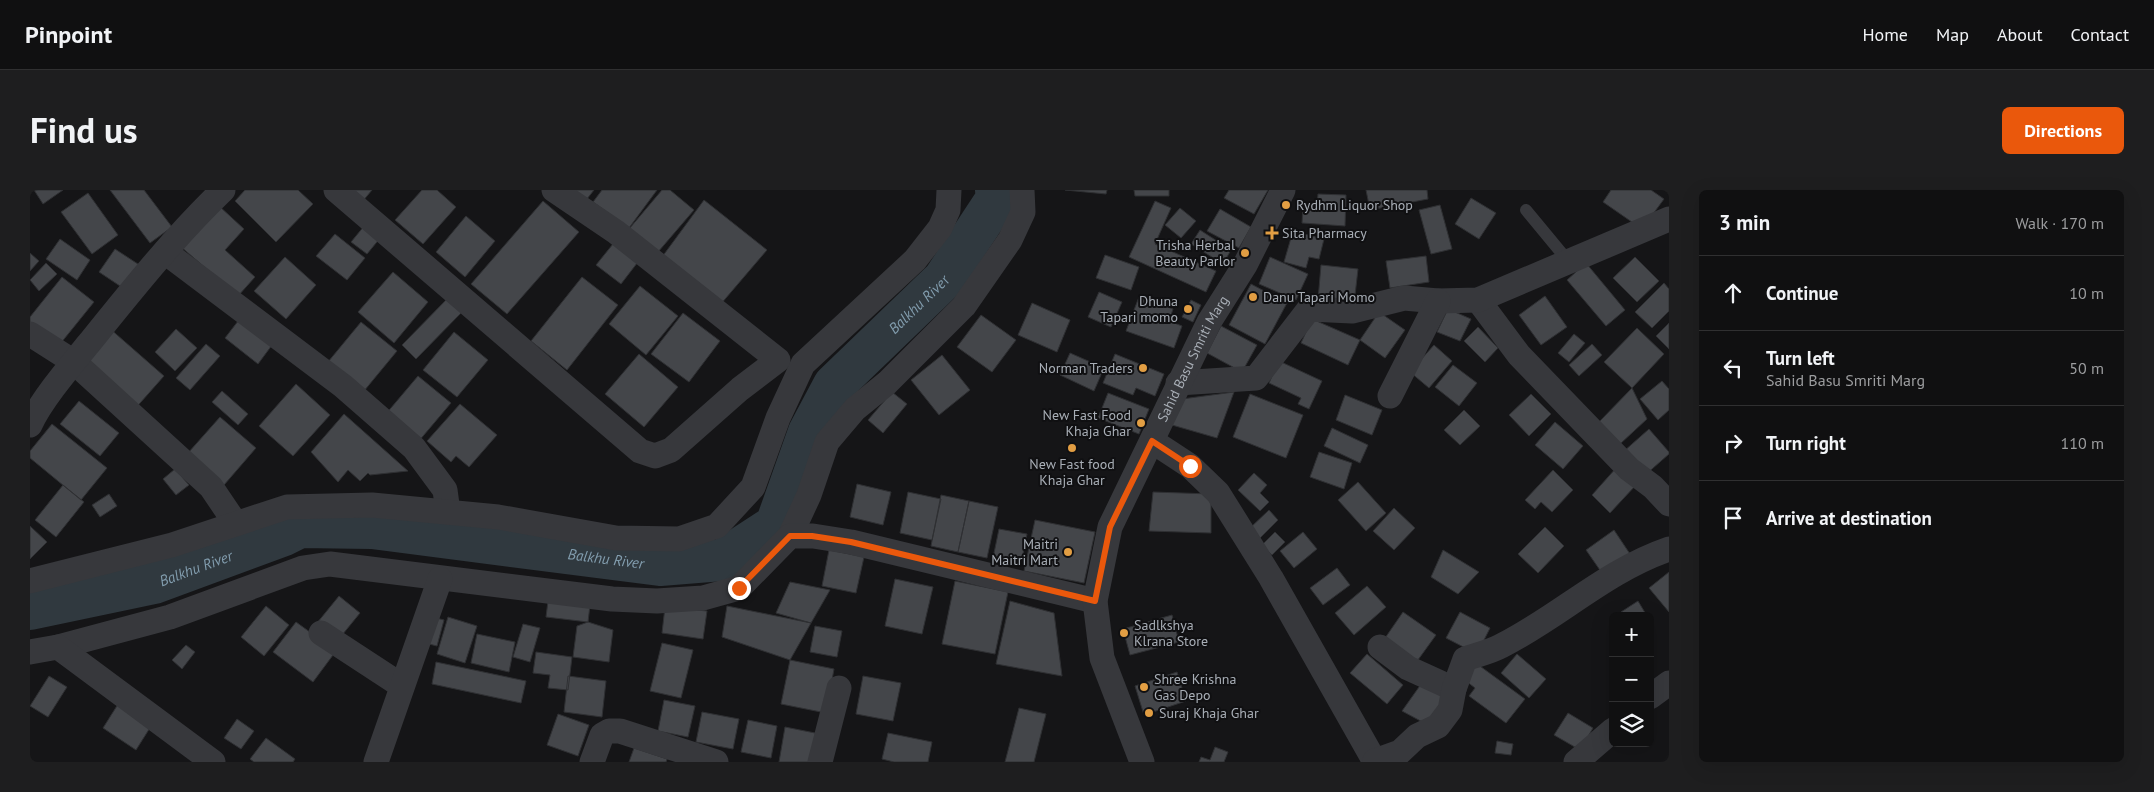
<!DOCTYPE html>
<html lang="en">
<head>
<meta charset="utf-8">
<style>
	body { margin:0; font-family:"PT Sans",sans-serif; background:#1e1e1f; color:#f1f3f6 }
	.controls { position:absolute; right:15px; bottom:15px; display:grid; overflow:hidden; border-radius:8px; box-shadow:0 5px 20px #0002 }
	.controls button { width:45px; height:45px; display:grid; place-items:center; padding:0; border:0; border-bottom:1px solid #303031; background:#101011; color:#f1f3f6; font:25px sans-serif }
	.stop { position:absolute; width:15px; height:15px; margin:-11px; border:4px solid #ea580c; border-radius:50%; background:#fff }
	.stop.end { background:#ea580c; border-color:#fff; box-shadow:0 1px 5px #0008 }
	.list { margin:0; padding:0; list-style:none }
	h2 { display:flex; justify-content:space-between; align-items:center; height:65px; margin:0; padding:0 20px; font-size:21px }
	h2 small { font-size:16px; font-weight:400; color:#9c9d9f }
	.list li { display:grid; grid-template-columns:32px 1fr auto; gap:15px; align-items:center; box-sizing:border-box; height:75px; padding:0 20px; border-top:1px solid #303031 }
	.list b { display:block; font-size:19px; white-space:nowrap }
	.list p { margin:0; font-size:16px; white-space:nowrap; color:#9c9d9f }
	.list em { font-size:16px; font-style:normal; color:#9c9d9f }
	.icon { flex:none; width:28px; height:28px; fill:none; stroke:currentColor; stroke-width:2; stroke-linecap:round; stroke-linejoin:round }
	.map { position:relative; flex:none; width:1639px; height:572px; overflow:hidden; border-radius:8px }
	header { display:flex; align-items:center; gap:30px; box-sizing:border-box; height:70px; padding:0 25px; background:#101011; border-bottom:1px solid #303031 }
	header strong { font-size:24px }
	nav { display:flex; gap:28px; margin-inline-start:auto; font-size:18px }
	.intro { display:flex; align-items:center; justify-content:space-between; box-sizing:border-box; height:120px; padding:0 30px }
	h1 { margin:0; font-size:35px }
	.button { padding:12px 22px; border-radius:8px; background:#ea580c; color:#fff; font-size:18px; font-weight:700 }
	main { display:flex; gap:30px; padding:0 30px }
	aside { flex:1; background:#101011; border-radius:8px; box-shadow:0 5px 20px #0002 }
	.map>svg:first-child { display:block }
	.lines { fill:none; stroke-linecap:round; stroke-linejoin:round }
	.river { stroke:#30393f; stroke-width:42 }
	.building { fill:#44464a; stroke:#2f3033 }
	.lane { stroke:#37383c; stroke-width:12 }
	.street { stroke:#37383c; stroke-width:25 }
	.route { stroke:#ea580c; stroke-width:6 }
	.poi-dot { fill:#e29e43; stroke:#101012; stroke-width:2 }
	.labels { text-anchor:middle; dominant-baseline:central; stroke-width:4; stroke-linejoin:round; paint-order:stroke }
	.poi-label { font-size:14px; fill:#a8aeb6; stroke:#101012; text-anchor:start }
	.street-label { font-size:14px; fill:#a8aeb6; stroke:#101012 }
	.water-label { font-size:15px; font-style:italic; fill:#829dae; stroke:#101012 }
</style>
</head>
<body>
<header>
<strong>Pinpoint</strong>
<nav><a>Home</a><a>Map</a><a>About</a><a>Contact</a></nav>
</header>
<div class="intro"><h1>Find us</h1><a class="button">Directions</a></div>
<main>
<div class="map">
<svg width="1639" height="572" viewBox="0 0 1639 572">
	<rect width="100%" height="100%" fill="#151517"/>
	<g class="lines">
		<path class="river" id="s1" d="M0,419L124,393L254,345L270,337L342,338L630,375L692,370L746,335L779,242L804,195L914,89L968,7L966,0"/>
	</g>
	<path class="building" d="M4,0H33L13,14Z
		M80,0H114L142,37L120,53Z
		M215,0H268L283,14L246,52L205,11Z
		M318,0H342L332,12Z
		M392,0H407L426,17L393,54L365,30Z
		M536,0H564L553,14Z
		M572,0H627L599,38L563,12Z
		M632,0H640L664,20L628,62L599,39Z
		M1035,0H1077L1076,4Z
		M1104,0H1139V6H1105Z
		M1199,0H1238L1224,24L1194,8Z
		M1336,0H1397L1398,9L1340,20Z
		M1581,0H1621L1634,9L1612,39L1573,12Z
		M58,3L88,45L62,64L31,22Z
		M1288,4L1316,5L1315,36L1272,33L1273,15L1287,16Z
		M1441,8L1466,23L1449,49L1425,34Z
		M674,10L737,60L690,115L632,67Z
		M513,11L549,42L477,124L441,94Z
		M1125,11L1141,18L1125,54L1186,81L1176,102L1099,67Z
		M188,15L214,39L195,60L225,87L208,106L150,56Z
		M1410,15L1422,59L1401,64L1389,20Z
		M1150,18L1166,31L1151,48L1135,35Z
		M1190,19L1221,37L1209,58L1177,41Z
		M436,26L465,51L435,87L406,62Z
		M335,35L351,47L337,64L321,52Z
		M1170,40L1201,60L1193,74L1161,54Z
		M1263,41L1294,49L1289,69L1279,67L1276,78L1254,72Z
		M305,44L335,68L317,90L286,66Z
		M30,49L60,70L47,90L16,69Z
		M587,49L611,68L591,94L566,75Z
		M85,59L111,76L96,100L69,82Z
		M0,63L9,71L0,81Z
		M1075,65L1109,77L1101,100L1066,88Z
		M1396,66L1399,92L1360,98L1356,71Z
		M255,67L286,95L256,129L224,101Z
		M1240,67L1278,84L1266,110L1229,94Z
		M1605,67L1629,91L1607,112L1583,88Z
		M16,73L27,84L9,101L0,90Z
		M1556,73L1595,120L1576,136L1537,90Z
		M1291,75L1328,79L1324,114L1288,110Z
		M363,82L398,112L364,153L328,122Z
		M32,87L64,112L26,159L0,138V127Z
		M552,87L588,115L537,180L501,151Z
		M1634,93L1639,99V121L1622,138L1605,122Z
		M1221,94L1257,113L1235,154L1199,135Z
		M610,96L648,126L616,165L579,134Z
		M1069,102L1092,112L1081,137L1058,127Z
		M1515,106L1537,137L1511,155L1489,125Z
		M1109,107L1143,119L1139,131L1152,136L1144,158L1096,141Z
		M418,108L432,122L386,169L372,155Z
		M1161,110L1171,115L1163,132L1152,127Z
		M1002,113L1040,130L1027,162L988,145Z
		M1418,119L1441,129L1430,151L1407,142Z
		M1349,122L1375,140L1355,168L1330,150Z
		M653,123L690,151L659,192L621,164Z
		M951,125L986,150L962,182L927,157Z
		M212,126L245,151L228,174L195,148Z
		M1282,129L1330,150L1318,175L1271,153Z
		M331,132L367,161L329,207L293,178Z
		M1639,133V159L1626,146Z
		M1191,136L1227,155L1212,182L1177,163Z
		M78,137L134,186L103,221L47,171Z
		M1448,137L1468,158L1455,172L1434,151Z
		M1607,138L1634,164L1602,198L1574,172Z
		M146,139L167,158L145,181L125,162Z
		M424,142L458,170L427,207L393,180Z
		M1544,144L1555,153L1539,172L1528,163Z
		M176,154L190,166L160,200L146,188Z
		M1562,154L1572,165L1549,186L1539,175Z
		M1404,155L1422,171L1399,198L1380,182Z
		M1040,163L1074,178L1064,201L1030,185Z
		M609,164L648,197L614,237L575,204Z
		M1085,164L1134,184L1125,206L1106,198L1103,205L1073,193Z
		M912,165L940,200L909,225L881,190Z
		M1249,171L1292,191L1279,219L1268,214L1271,208L1239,193Z
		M1423,175L1447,193L1429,216L1405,197Z
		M388,186L421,213L388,252L355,225Z
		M1632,191L1639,199V220L1628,230L1610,209Z
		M266,194L300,225L263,266L229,236Z
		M1602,198L1617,229L1590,254L1569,232Z
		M192,201L218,224L208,235L182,212Z
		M862,202L877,214L853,243L838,230Z
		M1204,202L1187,248L1142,235L1152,209Z
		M1078,203L1119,219L1109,244L1068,228Z
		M1220,204L1273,225L1256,268L1203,247Z
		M1501,204L1521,224L1499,246L1479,225Z
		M1315,205L1352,220L1342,245L1306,230Z
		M49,211L89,243L70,266L30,234Z
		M430,214L467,245L439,277L426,266L421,272L397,251Z
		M1434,220L1450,236L1430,255L1414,240Z
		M314,224L378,281L340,285L338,283L330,291L318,280L308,292L281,262Z
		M190,227L226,258L194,295L158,263Z
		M1525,232L1553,256L1533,279L1505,255Z
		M22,234L77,278L51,310L0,268V261Z
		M1302,238L1338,255L1330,273L1294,256Z
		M1619,239L1639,262V264L1614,286L1593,262Z
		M1289,262L1322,273L1314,299L1280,287Z
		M1587,277L1606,295L1580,323L1562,305Z
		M145,279L159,295L146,305L133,289Z
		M1523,280L1543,300L1522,322L1511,312L1505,319L1495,310Z
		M1224,283L1237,295L1230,303L1239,312L1230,321L1208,300Z
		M1328,292L1356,323L1336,341L1308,310Z
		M827,294L861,302L853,335L820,327Z
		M33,295L54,312L26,347L5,330Z
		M878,302L911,309L902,350L870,343Z
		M1123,302L1181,304V343L1119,341Z
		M79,304L87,316L70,327L62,315Z
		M911,305L939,311L928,362L901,356Z
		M939,311L968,317L957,368L928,362Z
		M1364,318L1385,338L1364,360L1343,341Z
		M1239,320L1248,330L1230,348L1220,338Z
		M1005,330L1065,342L1054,393L994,381Z
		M0,336L17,352L0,369Z
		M1515,337L1534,356L1508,383L1488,364Z
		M969,339L997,344L991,374L963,368Z
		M1584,340L1600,364L1572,383L1556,360Z
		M1245,342L1255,352L1242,365L1232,355Z
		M1273,342L1287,359L1264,378L1250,361Z
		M799,360L834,367L826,403L792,396Z
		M1413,360L1449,382L1428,404L1401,387Z
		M1307,378L1320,395L1293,415L1280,398Z
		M1639,382V422L1619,398Z
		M865,389L903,397L892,444L855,436Z
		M925,391L978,402L965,464L912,454Z
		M760,392L800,400L781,433L746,423Z
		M1337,396L1356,417L1324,445L1305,423Z
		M309,406L330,423L308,450L287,433Z
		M518,411L560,415L558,432L516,427Z
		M980,411L1024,423L1032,486L966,474Z
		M1608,411L1617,426H1594L1591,422Z
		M236,416L259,435L234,466L211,447Z
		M697,416L781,433L760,470L692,447Z
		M635,417L677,421L673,449L632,443Z
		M1373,422L1406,445L1385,474L1353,451Z
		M1430,422L1460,438L1447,464L1416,448Z
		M1142,425L1149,452L1100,465L1093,439Z
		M398,426L414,430L407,456L391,452Z
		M418,427L447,436L435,473L407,464Z
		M266,432L306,461L283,492L243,462Z
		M558,432L583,440L579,472L543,467L547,436Z
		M493,434L510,438L500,472L483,467Z
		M785,436L812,441L807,467L780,462Z
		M447,444L485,452L479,482L441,473Z
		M632,453L663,460L651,508L620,501Z
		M156,455L165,462L152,479L142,470Z
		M506,462L542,467L538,500L518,498L520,485L503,483Z
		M1337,464L1373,495L1357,514L1320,483Z
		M1487,464L1516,489L1499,508L1471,483Z
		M760,470L804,479L796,523L751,514Z
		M1443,471L1495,509L1476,533L1439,506L1445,498L1431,487Z
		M406,472L496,491L491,513L402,494Z
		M1147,482L1156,511L1114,525L1105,496Z
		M19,486L37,497L18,527L0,516Z
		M538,486L576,491L572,527L534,522Z
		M833,486L871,493L863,531L826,524Z
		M1394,490L1421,509L1398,535L1372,521Z
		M634,510L665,516L658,547L628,541Z
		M90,511L123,533L106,560L73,538Z
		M989,518L1016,524L1004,572H975Z
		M672,522L709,529L703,559L666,552Z
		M1538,523L1563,538L1550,560L1524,545Z
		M528,524L559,535L548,566L517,555Z
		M207,529L224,541L211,559L194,548Z
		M718,530L747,536L741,568L711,562Z
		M755,537L790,544L784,572H749Z
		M858,543L902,552L898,572H864L852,569Z
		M236,548L265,569L263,572H224L220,569Z
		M1467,551L1483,554L1481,565L1465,563Z
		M1185,557L1198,562L1194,572H1169L1171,567L1180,570Z
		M604,558L637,569L636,572H599Z"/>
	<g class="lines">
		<path class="lane" d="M1496,20L1539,72"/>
		<g class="street">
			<path d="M306,0L610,261L625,266L641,260L710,199L748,170L586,42L524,0"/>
			<path d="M135,62L313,196L384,258L415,300L418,322"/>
			<path d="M1448,110L1489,165L1599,279L1623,297L1639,314"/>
			<path d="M0,144L44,172L181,297L206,334"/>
			<path d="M1148,193L1226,188L1279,119L1322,121L1374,108L1408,111L1448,110L1639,29"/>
			<path d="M1360,206L1408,111"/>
			<path d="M0,235C11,210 42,174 60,152C102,100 145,46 193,0"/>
			<path d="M1122,251L1160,276L1188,303L1241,388L1345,572"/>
			<path d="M760,346L779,305L797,252L825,219L857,193L934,116L980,50L993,22L992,0"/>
			<path d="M0,391L142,355L257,317L342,315L468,327L586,348L649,349L687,336L723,297L748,228L773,174L885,70L910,38L918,20L919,0"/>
			<path d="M291,443L372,496"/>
			<path d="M28,457L140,427L273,378L300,374L582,409L627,411L673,408L709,398L760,346H783L821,352L1065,411"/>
			<path d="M1350,457L1378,478L1424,499"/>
			<path d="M0,462L28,457L183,572"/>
			<path d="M1620,507L1639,493"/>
			<path d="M1345,571L1370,562L1387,546L1408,536L1420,520L1424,499L1435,469C1446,465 1460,462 1471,456C1529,427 1575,381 1639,359"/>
			<path d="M346,572L410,389"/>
			<path d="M562,572L572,545L579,541H590L686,572"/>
			<path d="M790,572L809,498"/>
			<path id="s2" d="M1112,572L1072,468L1065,411L1080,337L1179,132L1215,75L1253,0"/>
			<path d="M1546,572L1583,540"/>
		</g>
	</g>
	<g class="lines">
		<path class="route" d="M709,398L760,346H782L821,352L1065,411L1080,337L1122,251L1160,276"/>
	</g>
	<g class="poi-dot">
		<circle cx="1256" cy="15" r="5"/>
		<path d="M1239.5 35.5h5v5h5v5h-5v5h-5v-5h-5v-5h5z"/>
		<circle cx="1215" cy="63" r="5"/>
		<circle cx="1223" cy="107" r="5"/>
		<circle cx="1158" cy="119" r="5"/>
		<circle cx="1113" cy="178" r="5"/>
		<circle cx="1111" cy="233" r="5"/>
		<circle cx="1042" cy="258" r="5"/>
		<circle cx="1038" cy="362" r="5"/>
		<circle cx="1094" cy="443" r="5"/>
		<circle cx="1114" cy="497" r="5"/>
		<circle cx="1119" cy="523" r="5"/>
	</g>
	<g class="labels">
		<g class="poi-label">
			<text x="1266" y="15">Rydhm Liquor Shop</text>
			<text x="1252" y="43">Sita Pharmacy</text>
			<text x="1205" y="55" text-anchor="end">Trisha Herbal<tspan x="1205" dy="16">Beauty Parlor</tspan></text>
			<text x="1233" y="107">Danu Tapari Momo</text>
			<text x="1148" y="111" text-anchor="end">Dhuna<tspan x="1148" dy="16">Tapari momo</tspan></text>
			<text x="1103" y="178" text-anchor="end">Norman Traders</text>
			<text x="1101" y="225" text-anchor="end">New Fast Food<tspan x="1101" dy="16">Khaja Ghar</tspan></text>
			<text x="1042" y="274" text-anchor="middle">New Fast food<tspan x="1042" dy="16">Khaja Ghar</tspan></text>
			<text x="1028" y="354" text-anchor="end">Maitri<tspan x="1028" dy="16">Maitri Mart</tspan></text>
			<text x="1104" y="435">Sadlkshya<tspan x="1104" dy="16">Klrana Store</tspan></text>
			<text x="1124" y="489">Shree Krishna<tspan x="1124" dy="16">Gas Depo</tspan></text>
			<text x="1129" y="523">Suraj Khaja Ghar</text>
		</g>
		<g class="street-label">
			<text stroke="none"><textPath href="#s2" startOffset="432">Sahid Basu Smriti Marg</textPath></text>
		</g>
		<g class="water-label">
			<text stroke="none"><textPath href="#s1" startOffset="1041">Balkhu River</textPath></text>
			<text stroke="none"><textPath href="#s1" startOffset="591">Balkhu River</textPath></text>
			<text stroke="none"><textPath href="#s1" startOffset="171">Balkhu River</textPath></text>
		</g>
	</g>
</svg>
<div class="controls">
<button>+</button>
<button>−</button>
<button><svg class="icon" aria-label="layers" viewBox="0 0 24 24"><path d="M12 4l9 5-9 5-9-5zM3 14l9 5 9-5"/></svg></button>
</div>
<div class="stop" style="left:1160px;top:276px"></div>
<div class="stop end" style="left:709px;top:398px"></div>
</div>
<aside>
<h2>3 min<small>Walk · 170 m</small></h2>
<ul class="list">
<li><svg class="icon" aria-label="ahead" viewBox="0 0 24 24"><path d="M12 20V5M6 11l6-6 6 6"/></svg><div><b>Continue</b></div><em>10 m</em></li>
<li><svg class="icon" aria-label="left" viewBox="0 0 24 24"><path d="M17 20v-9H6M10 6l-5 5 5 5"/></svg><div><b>Turn left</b><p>Sahid Basu Smriti Marg</p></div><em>50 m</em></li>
<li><svg class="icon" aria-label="right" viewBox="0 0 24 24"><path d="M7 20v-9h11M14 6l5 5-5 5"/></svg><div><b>Turn right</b></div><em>110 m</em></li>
<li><svg class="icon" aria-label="arrive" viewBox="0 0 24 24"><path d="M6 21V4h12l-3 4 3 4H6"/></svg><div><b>Arrive at destination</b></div></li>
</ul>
</aside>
</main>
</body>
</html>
